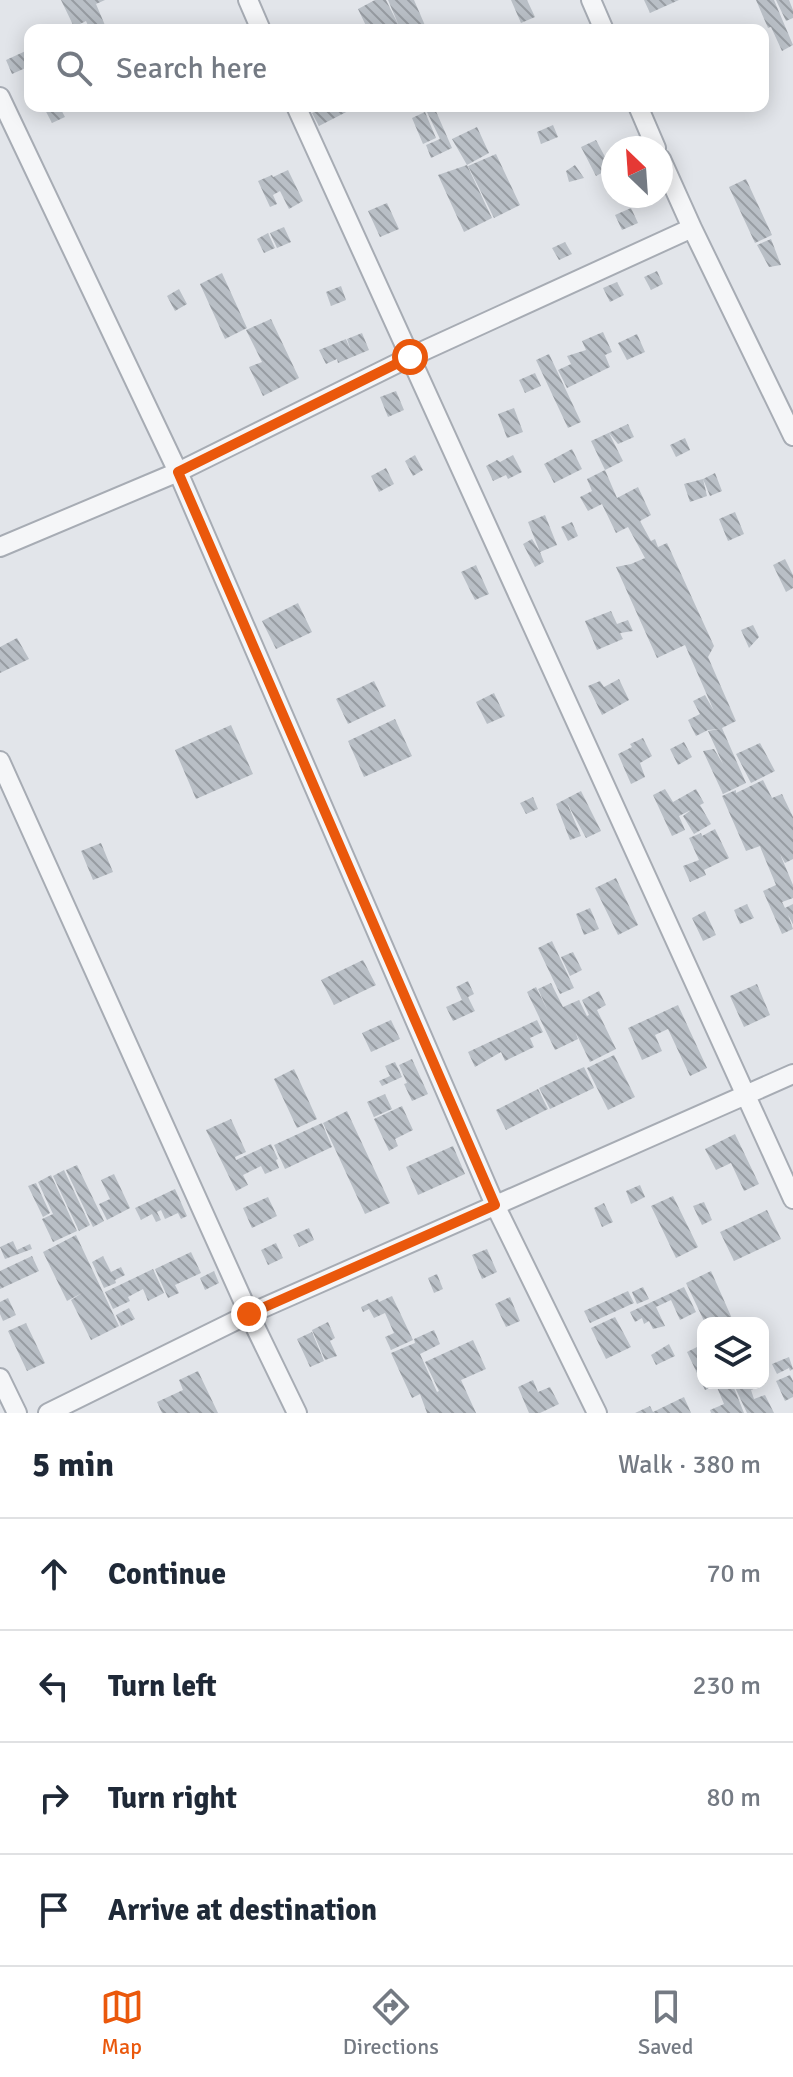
<!DOCTYPE html>
<html lang="en">
<head>
<meta charset="utf-8">
<style>
	body { margin:0; font-family:Signika,sans-serif; background:#f6f6f7; color:#1f2937 }
	.controls { position:absolute; right:24px; bottom:24px; display:grid; overflow:hidden; border-radius:16px; box-shadow:0 4px 20px #0003 }
	.controls button { width:72px; height:72px; display:grid; place-items:center; padding:0; border:0; border-bottom:2px solid #e0e1e3; background:#fff; color:#1f2937; font:40px sans-serif }
	.compass { position:absolute; left:601px; top:136px; width:72px; height:72px; border-radius:50%; background:#fff; box-shadow:0 4px 20px #0003; rotate:335deg }
	.stop { position:absolute; width:24px; height:24px; margin:-18px; border:6px solid #ea580c; border-radius:50%; background:#fff }
	.stop.end { background:#ea580c; border-color:#fff; box-shadow:0 2px 8px #0008 }
	.list { margin:0; padding:0; list-style:none }
	h2 { display:flex; justify-content:space-between; align-items:center; height:104px; margin:0; padding:0 32px; font-size:34px }
	h2 small { font-size:26px; font-weight:400; color:#747a83 }
	.list li { display:grid; grid-template-columns:52px 1fr auto; gap:24px; align-items:center; box-sizing:border-box; height:112px; padding:0 32px; border-top:2px solid #e0e1e3 }
	.list b { display:block; font-size:30px; white-space:nowrap }
	.list em { font-size:26px; font-style:normal; color:#747a83 }
	.icon { flex:none; width:44px; height:44px; fill:none; stroke:currentColor; stroke-width:2; stroke-linecap:round; stroke-linejoin:round }
	.map { position:relative; flex:none; width:793px; height:1413px; overflow:hidden }
	.search { position:absolute; background:#fff; box-shadow:0 4px 20px #0003; left:24px; right:24px; top:24px; height:88px; display:flex; align-items:center; gap:20px; box-sizing:border-box; padding:0 28px; border-radius:16px; color:#747a83; font-size:30px }
	.sheet { height:552px; background:#fff }
	nav { display:flex; justify-content:space-around; align-items:center; box-sizing:border-box; height:112px; border-top:2px solid #e0e1e3; background:#fff; font-size:22px; color:#747a83 }
	nav a { display:grid; justify-items:center; gap:4px }
	nav .on { color:#ea580c }
	.map>svg:first-child { display:block }
	.building { fill:url(#building-back-hatch) }
	.lines { fill:none; stroke-linecap:round; stroke-linejoin:round }
	.street-casing { stroke:#a7acb4; stroke-width:22 }
	.street { stroke:#f5f6f8; stroke-width:18 }
	.route { stroke:#ea580c; stroke-width:10 }
</style>
</head>
<body>
<div class="map">
<svg width="793" height="1413" viewBox="0 0 793 1413">
	<defs>
		<pattern id="building-back-hatch" width="6" height="6" patternUnits="userSpaceOnUse" patternTransform="scale(2)"><rect width="6" height="6" fill="#b9bfc6"/><path d="M-1 5l2 2M0 0l6 6M5-1l2 2" fill="none" stroke="#979ca2"/></pattern>
	</defs>
	<rect width="100%" height="100%" fill="#e2e5ea"/>
	<path class="building" d="M61,0H105L96,4L107,30H90L86,21L74,27Z
		M375,0H386L399,26L388,0H414L427,30H368L358,9Z
		M511,0H527L535,17L521,23Z
		M644,0H679L650,13Z
		M756,0H774L793,45L782,51L771,27L768,28Z
		M776,0H789L793,10V18L786,21Z
		M30,49V66L12,74L6,60Z
		M43,106H59L65,117L52,123Z
		M320,106H358L319,126L312,113L321,109Z
		M435,109L452,148L431,158L426,145L440,139L427,112Z
		M425,112L436,138L423,144L412,118Z
		M553,125L558,137L541,144L537,132Z
		M477,127L489,153L467,165L452,139Z
		M596,140L611,168L596,176L581,147Z
		M496,154L520,205L494,218L468,166Z
		M467,165L492,218L464,232L438,175Z
		M575,165L584,178L569,182L566,171Z
		M288,170L303,201L289,209L280,191L273,195L277,204L270,207L258,181L272,175L273,177Z
		M746,179L772,235L755,243L729,187Z
		M387,203L399,229L380,237L368,211Z
		M631,208L638,223L622,230L615,215Z
		M284,227L291,242L277,248L270,233Z
		M268,233L275,248L264,253L257,239Z
		M771,239L781,265L769,267L757,245Z
		M565,242L572,254L559,260L552,248Z
		M657,271L663,284L651,290L644,277Z
		M222,273L247,328L225,339L200,284Z
		M617,282L624,295L610,302L603,288Z
		M341,286L346,300L331,306L326,292Z
		M179,289L187,304L175,311L167,296Z
		M271,319L299,378L263,396L249,367L262,362L246,330Z
		M603,332L612,352L605,355L610,367L567,388L558,370L571,364L567,356L586,350L582,341Z
		M362,333L369,350L338,363L337,359L326,364L319,350L346,339L351,351L347,339Z
		M637,334L645,352L627,360L618,343Z
		M549,354L581,422L568,428L536,360Z
		M535,373L541,386L525,393L519,380Z
		M396,391L404,410L388,417L380,397Z
		M514,408L523,432L507,438L498,414Z
		M628,424L634,437L618,444L609,433L623,461L605,470L591,441Z
		M685,438L690,450L676,457L670,445Z
		M572,449L582,469L554,483L544,464Z
		M415,455L423,470L413,476L405,461Z
		M513,455L522,472L508,479L506,475L493,481L486,466L497,460L500,462Z
		M386,468L394,484L379,492L371,476Z
		M605,470L617,498L638,487L651,515L640,521L651,541L655,539L658,547L667,543L714,646L708,657L736,721L722,728L746,783L723,794L703,751L714,749L723,764L708,731L719,729L708,730L696,736L688,720L700,714L693,701L705,695L714,711L685,645L657,658L616,567L631,564L645,558L628,527L616,533L602,504L588,511L580,497L592,491L587,479Z
		M715,473L722,491L710,496L703,479Z
		M703,479L707,496L690,502L684,484Z
		M735,512L744,534L728,541L719,519Z
		M545,515L557,545L540,552L544,562L535,567L523,544L532,539L540,552L528,522Z
		M572,522L578,536L568,541L561,527Z
		M785,559L793,575V588L786,592L773,565Z
		M476,565L489,594L475,600L461,572Z
		M298,603L312,632L276,649L262,621Z
		M611,611L617,624L628,620L633,631L620,633L623,639L597,650L585,621Z
		M753,625L759,637L749,648L741,630Z
		M17,638L29,659L0,673V647Z
		M619,679L629,700L602,715L588,686L600,681L604,687Z
		M374,681L386,706L348,724L336,699Z
		M494,693L505,716L487,724L476,702Z
		M395,719L412,756L364,777L348,741Z
		M231,725L253,774L196,799L175,750Z
		M643,738L652,756L640,763L645,777L631,784L618,754L632,747L630,744Z
		M684,742L692,757L678,765L670,749Z
		M760,743L775,771L751,783L736,754Z
		M763,780L772,798L782,794L793,817V859L785,863L780,854L793,885V898L782,902L785,908L793,904V924L788,915L793,929L782,934L763,891L776,885L761,849L760,846L746,851L722,796L736,790V793Z
		M665,789L673,802L696,789L704,803L700,805L711,824L694,834L683,816L691,810L679,816L685,830L672,836L653,795Z
		M581,791L601,831L586,838L567,803L581,836L570,840L556,804Z
		M533,797L538,809L526,814L520,803Z
		M715,829L729,858L704,870L706,875L690,882L683,866L699,860L689,838L701,833L702,836Z
		M101,843L113,872L93,880L81,851Z
		M616,878L638,925L618,935L595,888Z
		M747,904L754,918L740,924L734,910Z
		M590,908L599,929L584,935L576,914Z
		M705,911L716,935L703,941L692,918Z
		M552,941L574,988L560,994L538,948Z
		M573,952L582,970L570,976L561,957Z
		M363,960L376,985L334,1005L321,980Z
		M468,981L474,994L468,997L475,1011L453,1021L446,1007L462,1000L456,987Z
		M551,983L563,1007L579,1000L587,1016L589,1015L582,1000L599,991L606,1005L597,1010L616,1049L590,1062L575,1031L578,1039L555,1050L527,992L536,987L548,1011L538,989Z
		M757,984L770,1015L744,1027L730,996Z
		M678,1005L707,1068L690,1076L668,1029L655,1035L662,1051L642,1060L628,1028Z
		M391,1020L400,1039L371,1052L362,1033Z
		M537,1020L543,1032L530,1038L534,1047L505,1061L501,1052L475,1067L468,1052Z
		M614,1055L635,1097L608,1110L587,1068Z
		M412,1059L428,1094L412,1101L404,1084L407,1083L399,1065Z
		M395,1062L402,1077L382,1086L379,1081L390,1076L385,1066Z
		M584,1067L594,1088L550,1109L539,1088Z
		M294,1069L317,1119L297,1128L274,1079Z
		M538,1089L548,1109L506,1130L496,1110Z
		M385,1094L392,1109L374,1117L367,1102Z
		M402,1106L413,1130L395,1139L398,1146L389,1151L374,1119Z
		M347,1111L390,1203L365,1214L323,1123Z
		M231,1119L246,1152L235,1157L236,1160L271,1144L278,1159L276,1160L279,1168L265,1174L261,1166L243,1175L248,1185L236,1191L206,1130Z
		M322,1123L332,1147L285,1169L274,1145Z
		M735,1134L759,1184L744,1191L731,1163L716,1170L705,1149Z
		M453,1146L465,1174L418,1195L406,1167Z
		M77,1165L104,1221L93,1227L66,1170Z
		M64,1170L90,1225L79,1231L53,1176Z
		M114,1174L130,1208L107,1220L99,1204L110,1199L101,1180Z
		M51,1175L77,1231L53,1242L42,1219L53,1214L38,1182Z
		M36,1183L50,1213L43,1217L28,1186Z
		M640,1185L645,1197L631,1204L626,1191Z
		M175,1189L187,1216L181,1219L178,1213L165,1219L161,1210L157,1212L161,1220L156,1222L152,1214L141,1220L135,1208Z
		M673,1196L698,1247L676,1258L651,1206Z
		M268,1197L277,1216L252,1228L243,1208Z
		M704,1202L712,1220L702,1225L693,1206Z
		M604,1203L613,1222L602,1227L594,1208Z
		M767,1210L781,1239L734,1261L720,1232Z
		M309,1228L314,1240L299,1247L293,1235Z
		M76,1235L119,1326L91,1340L71,1300L82,1293L67,1301L43,1252Z
		M13,1241L17,1250L30,1244L32,1249L5,1259L0,1247Z
		M276,1243L283,1258L268,1265L261,1250Z
		M487,1249L497,1272L482,1279L472,1255Z
		M191,1252L201,1273L175,1285L179,1293L168,1298L155,1269Z
		M32,1256L39,1271L0,1289V1271Z
		M103,1256L111,1272L121,1267L125,1275L115,1280L116,1283L104,1288L92,1262Z
		M153,1269L164,1293L148,1301L143,1289L128,1297L130,1301L113,1309L105,1292Z
		M214,1271L219,1283L205,1290L200,1278Z
		M711,1271L734,1323H705L686,1283Z
		M437,1274L443,1289L434,1293L428,1278Z
		M643,1287L649,1299L637,1304L632,1292Z
		M684,1287L696,1312L680,1320L671,1300L656,1307L665,1326L653,1329L649,1321L644,1324L642,1318L635,1322L630,1312Z
		M628,1291L634,1303L590,1323L584,1311Z
		M392,1296L413,1340L391,1350L385,1337L394,1333L385,1313L374,1318L369,1309L363,1312L361,1307L378,1299L379,1302Z
		M510,1297L520,1321L506,1327L495,1304Z
		M8,1298L16,1315L3,1321L0,1314V1302Z
		M129,1308L135,1319L121,1326L116,1315Z
		M615,1317L631,1347L606,1359L591,1328Z
		M328,1322L335,1338L330,1341L337,1356L325,1360L312,1330Z
		M26,1323L45,1363L27,1371L8,1331Z
		M434,1330L440,1344L420,1354L437,1392L439,1391L425,1362L473,1340L486,1369L461,1380L476,1413H427L420,1394L412,1398L391,1353L415,1343L414,1339Z
		M312,1332L324,1361L310,1367L297,1339Z
		M669,1344L675,1356L656,1365L651,1355Z
		M703,1344V1383H732L744,1413H711L710,1410L724,1404L716,1385L705,1390L687,1352Z
		M789,1357L793,1369L790,1371L789,1368L777,1374L772,1364Z
		M198,1371L218,1413H162L157,1402L183,1390L179,1380Z
		M790,1375L793,1381V1397L785,1401L776,1381Z
		M533,1380L538,1392L550,1387L559,1404L540,1413H529L518,1387Z
		M733,1383H766L751,1390L754,1399L765,1395L774,1413H747Z
		M684,1397L691,1413H635L650,1406L653,1412Z"/>
	<g class="lines">
		<g class="street-casing">
			<path id="street" d="M248,0L261,30
				M591,0L604,30
				M0,97L178,472L495,1205L597,1413
				M296,106L793,1199
				M638,106L656,148
				M661,159L692,228L793,436
				M0,547L178,472L410,357L692,228
				M0,761L249,1314L297,1413
				M0,1378L17,1413
				M48,1413L249,1314L793,1074"/>
		</g>
		<use href="#street" class="street"/>
	</g>
	<g class="lines">
		<path class="route" d="M249,1314L495,1205L178,472L410,357"/>
	</g>
</svg>
<div class="controls">
<button><svg class="icon" aria-label="layers" viewBox="0 0 24 24"><path d="M12 4l9 5-9 5-9-5zM3 14l9 5 9-5"/></svg></button>
</div>
<svg class="compass" viewBox="-18 -18 36 36"><path d="M0-13l5 13h-10z" fill="#e53935"/><path d="M0 13l5-13h-10z" fill="#747a83"/></svg>
<div class="stop" style="left:410px;top:357px"></div>
<div class="stop end" style="left:249px;top:1314px"></div>
<div class="search"><svg class="icon" aria-label="search" viewBox="0 0 24 24"><circle cx="10" cy="10" r="6"/><path d="M15 15l6 6"/></svg>Search here</div>
</div>
<section class="sheet">
<h2>5 min<small>Walk · 380 m</small></h2>
<ul class="list">
<li><svg class="icon" aria-label="ahead" viewBox="0 0 24 24"><path d="M12 20V5M6 11l6-6 6 6"/></svg><div><b>Continue</b></div><em>70 m</em></li>
<li><svg class="icon" aria-label="left" viewBox="0 0 24 24"><path d="M17 20v-9H6M10 6l-5 5 5 5"/></svg><div><b>Turn left</b></div><em>230 m</em></li>
<li><svg class="icon" aria-label="right" viewBox="0 0 24 24"><path d="M7 20v-9h11M14 6l5 5-5 5"/></svg><div><b>Turn right</b></div><em>80 m</em></li>
<li><svg class="icon" aria-label="arrive" viewBox="0 0 24 24"><path d="M6 21V4h12l-3 4 3 4H6"/></svg><div><b>Arrive at destination</b></div></li>
</ul>
</section>
<nav>
<a class="on"><svg class="icon" aria-label="map" viewBox="0 0 24 24"><path d="M3 6l6-2 6 2 6-2v14l-6 2-6-2-6 2zM9 4v14M15 6v14"/></svg>Map</a>
<a><svg class="icon" aria-label="directions" viewBox="0 0 24 24"><path d="M12 3l9 9-9 9-9-9zM9 14v-3h6M13 9l2 2-2 2"/></svg>Directions</a>
<a><svg class="icon" aria-label="saved" viewBox="0 0 24 24"><path d="M7 4h10v16l-5-4-5 4z"/></svg>Saved</a>
</nav>
</body>
</html>
